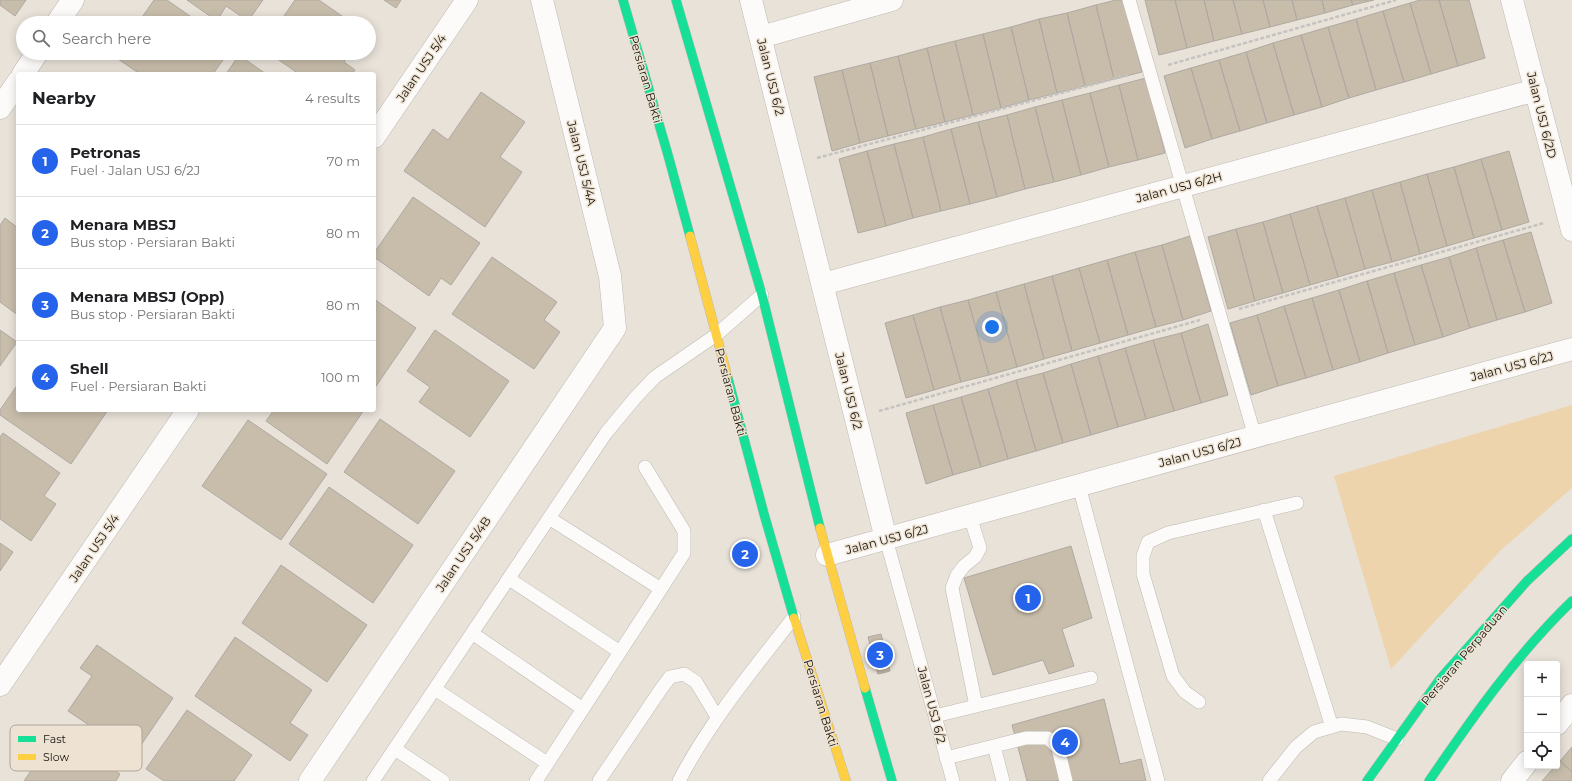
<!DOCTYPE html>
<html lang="en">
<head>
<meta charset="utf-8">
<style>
	body { margin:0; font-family:Montserrat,sans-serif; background:#f2f2f2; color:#202124 }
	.controls { position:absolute; right:12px; bottom:12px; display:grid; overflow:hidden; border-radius:4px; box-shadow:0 2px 10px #0003 }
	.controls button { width:36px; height:36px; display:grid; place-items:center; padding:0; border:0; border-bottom:1px solid #e0e0e0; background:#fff; color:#202124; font:20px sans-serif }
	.you { position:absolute; left:992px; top:327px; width:14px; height:14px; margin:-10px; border:3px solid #fff; border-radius:50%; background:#1a73e8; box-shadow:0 0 0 6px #1a73e833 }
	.badge { display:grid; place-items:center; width:26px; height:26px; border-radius:50%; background:#2563eb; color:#fff; font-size:13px; font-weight:700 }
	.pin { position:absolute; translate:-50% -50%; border:2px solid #fff; box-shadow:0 1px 4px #0006 }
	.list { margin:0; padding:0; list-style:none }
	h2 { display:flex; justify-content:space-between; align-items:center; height:52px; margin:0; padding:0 16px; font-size:17px }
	h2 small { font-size:13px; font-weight:400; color:#757577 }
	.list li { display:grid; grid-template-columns:26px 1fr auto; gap:12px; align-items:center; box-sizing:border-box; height:72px; padding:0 16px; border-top:1px solid #e0e0e0 }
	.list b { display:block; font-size:15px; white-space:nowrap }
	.list p { margin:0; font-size:13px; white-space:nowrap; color:#757577 }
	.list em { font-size:13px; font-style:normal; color:#757577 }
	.icon { flex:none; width:22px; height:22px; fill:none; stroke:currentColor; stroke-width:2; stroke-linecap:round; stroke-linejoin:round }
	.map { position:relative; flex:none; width:1572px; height:781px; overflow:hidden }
	.search { position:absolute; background:#fff; box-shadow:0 2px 10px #0003; left:16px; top:16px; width:360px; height:44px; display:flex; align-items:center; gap:10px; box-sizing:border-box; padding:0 14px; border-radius:22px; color:#757577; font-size:15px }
	.panel { position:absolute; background:#fff; box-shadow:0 2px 10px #0003; left:16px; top:72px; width:360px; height:340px; border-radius:4px }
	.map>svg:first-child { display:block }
	.green { fill:#edd4ad }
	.building { fill:#c8bdab; stroke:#aea9a2 }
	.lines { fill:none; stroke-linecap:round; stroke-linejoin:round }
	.lane-casing { stroke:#beb9b2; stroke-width:14 }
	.street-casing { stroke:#beb9b2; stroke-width:23 }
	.fast-casing { stroke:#beb9b2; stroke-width:10 }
	.slow-casing { stroke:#beb9b2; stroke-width:10 }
	.path { stroke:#c5c3c0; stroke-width:2.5; stroke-dasharray:4 2; stroke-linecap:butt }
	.lane { stroke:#fcfbf9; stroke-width:13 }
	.street { stroke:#fcfbf9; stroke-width:22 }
	.fast { stroke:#16e098; stroke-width:9 }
	.slow { stroke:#ffcf43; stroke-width:9 }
	.labels { text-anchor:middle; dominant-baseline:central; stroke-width:3; stroke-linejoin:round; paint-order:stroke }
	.street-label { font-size:12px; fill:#18140f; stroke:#eee3d3 }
	.key { fill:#eee3d3; stroke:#aea598; stroke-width:1 }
	.key-label { font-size:11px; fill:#18140f }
</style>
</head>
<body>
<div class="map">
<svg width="1572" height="781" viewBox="0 0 1572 781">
	<rect width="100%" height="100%" fill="#e8e2d9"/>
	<path class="green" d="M1572,405V488L1501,550L1391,669L1334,476Z"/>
	<path class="building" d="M0,0H26L15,16L0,5Z
		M154,0H167L200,23H138Z
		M187,0H263L248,21L226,6L217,21Z
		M295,0H319L352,23H279Z
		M384,0H401L396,8Z
		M1116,0H1124L1142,72L1114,79L1096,5Z
		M1145,0H1175L1187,48L1159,55Z
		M1175,0H1204L1214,41L1187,48Z
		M1204,0H1233L1242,34L1214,41Z
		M1233,0H1263L1270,27L1242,34Z
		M1263,0H1292L1297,20L1270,27Z
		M1292,0H1322L1325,13L1297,20Z
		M1322,0H1351L1353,5L1325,13Z
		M1351,0H1374L1353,5Z
		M1420,0H1439L1458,66L1431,74L1410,3Z
		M1439,0H1469L1485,58L1458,66Z
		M1410,3L1431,74L1404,82L1383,11Z
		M1096,5L1114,79L1085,86L1067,13Z
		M1383,11L1404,82L1376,90L1356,19Z
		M1067,13L1085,86L1057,93L1039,19Z
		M1039,19L1057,93L1029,100L1011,27Z
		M1356,19L1376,90L1349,98L1328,27Z
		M1011,27L1029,100L1001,108L983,34Z
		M1328,27L1349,98L1322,107L1301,35Z
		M983,34L1001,108L973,115L955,41Z
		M1301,35L1322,107L1294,115L1273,43Z
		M955,41L973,115L945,122L927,48Z
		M1273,43L1294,115L1267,123L1246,52Z
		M927,48L945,122L916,129L898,56Z
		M1246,52L1267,123L1240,131L1219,60Z
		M117,53H228L213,74H140L115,57Z
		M269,53H350L344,62L355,70L352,74H299Z
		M239,55L266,74H226Z
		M898,56L916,129L888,136L870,63Z
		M1219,60L1240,131L1212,139L1191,68Z
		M870,63L888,136L860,143L842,70Z
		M1191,68L1212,139L1185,148L1164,76Z
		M842,70L860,143L832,151L814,77Z
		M1146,78L1165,153L1138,160L1119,85Z
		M1119,85L1138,160L1109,167L1090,93Z
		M481,92L525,122L500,157L522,172L485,227L404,171L433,129L448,140Z
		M1090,93L1109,167L1081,175L1062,100Z
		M1062,100L1081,175L1054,182L1035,107Z
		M1035,107L1054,182L1025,189L1007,115Z
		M1007,115L1025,189L997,197L978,122Z
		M978,122L997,197L970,204L951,129Z
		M951,129L970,204L941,211L923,137Z
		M923,137L941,211L913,218L894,144Z
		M894,144L913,218L886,226L867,151Z
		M867,151L886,226L858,233L839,159Z
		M1509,151L1529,222L1502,230L1481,159Z
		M1481,159L1502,230L1474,238L1454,167Z
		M1454,167L1474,238L1447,246L1427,174Z
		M1427,174L1447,246L1420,254L1400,182Z
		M1400,182L1420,254L1392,262L1372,190Z
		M1372,190L1392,262L1365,269L1345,198Z
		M413,197L480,243L451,285L441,278L429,296L374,257V253Z
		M1345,198L1365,269L1338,277L1317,206Z
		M1317,206L1338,277L1310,285L1290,214Z
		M1290,214L1310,285L1283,293L1263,222Z
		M5,218L18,228V315L0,302V225Z
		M1263,222L1283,293L1255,301L1236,229Z
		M1236,229L1255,301L1228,309L1208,237Z
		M1531,232L1552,303L1525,312L1503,240Z
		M1190,236L1211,311L1183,320L1162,245Z
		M1503,240L1525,312L1497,320L1476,248Z
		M1162,245L1183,320L1156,327L1135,252Z
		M1476,248L1497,320L1470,328L1449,257Z
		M1135,252L1156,327L1128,335L1107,260Z
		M492,257L557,302L544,320L560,332L534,369L452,314Z
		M1449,257L1470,328L1443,337L1421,265Z
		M1107,260L1128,335L1100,343L1079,268Z
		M1421,265L1443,337L1415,345L1394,273Z
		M1079,268L1100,343L1072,351L1052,276Z
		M1394,273L1415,345L1388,353L1367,281Z
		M1052,276L1072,351L1044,359L1024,284Z
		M1367,281L1388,353L1360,362L1339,290Z
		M1024,284L1044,359L1017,367L996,292Z
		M1339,290L1360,362L1333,370L1312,298Z
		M996,292L1017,367L989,375L968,300Z
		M1312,298L1333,370L1306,378L1284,306Z
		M374,299L416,328L374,389Z
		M968,300L989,375L961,382L940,307Z
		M1284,306L1306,378L1278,386L1257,315Z
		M940,307L961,382L934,390L913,315Z
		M913,315L934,390L906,398L885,323Z
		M1257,315L1278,386L1251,395L1230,323Z
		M1208,324L1228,395L1201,403L1181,333Z
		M0,330L17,342L0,366Z
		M435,330L509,381L470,437L419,402L430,387L407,371Z
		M1181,333L1201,403L1174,411L1153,340Z
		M1153,340L1174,411L1146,419L1125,348Z
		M1125,348L1146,419L1118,427L1098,356Z
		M1098,356L1118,427L1091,435L1071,364Z
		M1071,364L1091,435L1063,443L1043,373Z
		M1043,373L1063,443L1036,451L1016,380Z
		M1016,380L1036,451L1008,459L988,389Z
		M18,384V410H108L71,464L0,415V410Z
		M988,389L1008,459L981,467L961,397Z
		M961,397L981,467L953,475L933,405Z
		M933,405L953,475L926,484L906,413Z
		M274,410H364L327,464L266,421Z
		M380,419L455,471L418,524L344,472Z
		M248,420L327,474L281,540L202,486Z
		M3,433L60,473L44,496L56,504L31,541L0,519V437Z
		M329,487L413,545L373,603L289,544Z
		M0,543L13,552L0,571Z
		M1071,546L1092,618L1062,629L1074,666L1049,674L1043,660L993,675L964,578Z
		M281,565L367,625L327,682L242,623Z
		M881,634L890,671L878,674L868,637Z
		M235,637L312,690L290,723L308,735L290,761L195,696Z
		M97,645L173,698L139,748L119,735L114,742L68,711L92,676L80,668Z
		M1104,699L1120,764L1141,759L1146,781H1027L1012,725Z
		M187,710L252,755L234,781H164L146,769Z
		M58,731L120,774L116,781H24Z
		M1572,747V772L1560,761Z
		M1560,761L1572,772V781H1542Z"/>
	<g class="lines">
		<g class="lane-casing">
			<path id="lane" d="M1129,0L1255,437
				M645,467L684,531V553L661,589
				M1079,486L1158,781
				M1264,510L1332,727
				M970,516L980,548L975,557L964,566L957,575L952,588L976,706
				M886,539L953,781
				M509,579L620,652
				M472,633L583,709
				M435,689L547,763
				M1199,702L1185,692L1173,676L1143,574V556L1148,542L1168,533L1297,503
				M935,716L1091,678
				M994,746L1003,781
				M395,749L443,781
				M946,758L1026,738H1048L1058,748L1066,781
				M373,781L606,433L635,398L655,377L716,335L762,295
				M536,781L661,589L549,518
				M599,781L661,689L670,677L684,674L696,682L717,717
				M679,781C710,721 753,670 794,617
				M1269,781L1296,747L1314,732L1341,724L1367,727L1397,739"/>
		</g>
		<g class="street-casing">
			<path id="street" d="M751,0L886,539
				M1512,0L1572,230
				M57,23L73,0
				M761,37L892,0
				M23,74L37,53
				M0,108L18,82
				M374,137L467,0
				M823,284L1536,90
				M827,555L1572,349
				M0,685L188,410
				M1557,724L1572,705
				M310,781L615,328L610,276L542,0
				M1512,781L1527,762"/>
		</g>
		<g class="fast-casing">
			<path id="fast" d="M623,0L668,155L690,236
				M676,0L762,295L820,528
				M727,375L764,514L794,618
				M865,688L892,781
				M1367,781L1440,679L1527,581L1572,539
				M1429,781C1472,718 1517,654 1572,601"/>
		</g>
		<g class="slow-casing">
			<path id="slow" d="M690,236L727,375
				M820,528L865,688
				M794,618L846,781"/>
		</g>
		<path class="path" d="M1168,65L1396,0
			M817,158L1129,75
			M1239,309L1544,223
			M879,411L1200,320"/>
		<use href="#lane" class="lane"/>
		<use href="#street" class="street"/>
		<use href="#fast" class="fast"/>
		<use href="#slow" class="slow"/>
	</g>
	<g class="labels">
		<g class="street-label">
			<text transform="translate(421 68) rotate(-56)">Jalan USJ 5/4</text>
			<text transform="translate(771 77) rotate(76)">Jalan USJ 6/2</text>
			<text transform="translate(646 79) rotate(74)">Persiaran Bakti</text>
			<text transform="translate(1542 115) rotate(76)">Jalan USJ 6/2D</text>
			<text transform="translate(582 163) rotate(76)">Jalan USJ 5/4A</text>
			<text transform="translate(1179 187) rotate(-15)">Jalan USJ 6/2H</text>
			<text transform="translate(1512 366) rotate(-15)">Jalan USJ 6/2J</text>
			<text transform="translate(849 391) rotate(76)">Jalan USJ 6/2</text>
			<text transform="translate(731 392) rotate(75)">Persiaran Bakti</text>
			<text transform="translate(1200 452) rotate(-15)">Jalan USJ 6/2J</text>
			<text transform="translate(887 539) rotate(-15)">Jalan USJ 6/2J</text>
			<text transform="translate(94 548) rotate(-56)">Jalan USJ 5/4</text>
			<text transform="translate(463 554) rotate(-56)">Jalan USJ 5/4B</text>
			<text transform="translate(1464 655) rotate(-50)">Persiaran Perpaduan</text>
			<text transform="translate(821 703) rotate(73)">Persiaran Bakti</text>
			<text transform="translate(932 705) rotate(75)">Jalan USJ 6/2</text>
		</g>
	</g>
	<rect x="10" y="725" width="132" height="46" rx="6" class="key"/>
	<rect x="18" y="736" width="18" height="6" fill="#16e098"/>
	<rect x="18" y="754" width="18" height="6" fill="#ffcf43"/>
	<g class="key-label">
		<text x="43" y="743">Fast</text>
		<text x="43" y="761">Slow</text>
	</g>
</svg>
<div class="controls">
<button>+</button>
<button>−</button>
<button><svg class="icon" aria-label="locate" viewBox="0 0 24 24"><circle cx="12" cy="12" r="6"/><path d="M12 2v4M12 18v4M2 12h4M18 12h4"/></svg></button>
</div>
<div class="you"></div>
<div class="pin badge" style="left:1028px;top:598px">1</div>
<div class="pin badge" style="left:745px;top:554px">2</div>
<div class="pin badge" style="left:880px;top:655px">3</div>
<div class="pin badge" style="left:1065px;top:742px">4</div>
<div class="search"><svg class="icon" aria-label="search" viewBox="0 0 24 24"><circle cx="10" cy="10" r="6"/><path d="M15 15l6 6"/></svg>Search here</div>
<section class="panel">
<h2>Nearby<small>4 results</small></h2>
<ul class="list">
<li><span class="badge">1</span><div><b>Petronas</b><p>Fuel · Jalan USJ 6/2J</p></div><em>70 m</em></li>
<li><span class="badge">2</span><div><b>Menara MBSJ</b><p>Bus stop · Persiaran Bakti</p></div><em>80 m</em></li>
<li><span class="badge">3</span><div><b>Menara MBSJ (Opp)</b><p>Bus stop · Persiaran Bakti</p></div><em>80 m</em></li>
<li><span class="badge">4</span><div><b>Shell</b><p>Fuel · Persiaran Bakti</p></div><em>100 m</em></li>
</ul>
</section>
</div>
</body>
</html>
